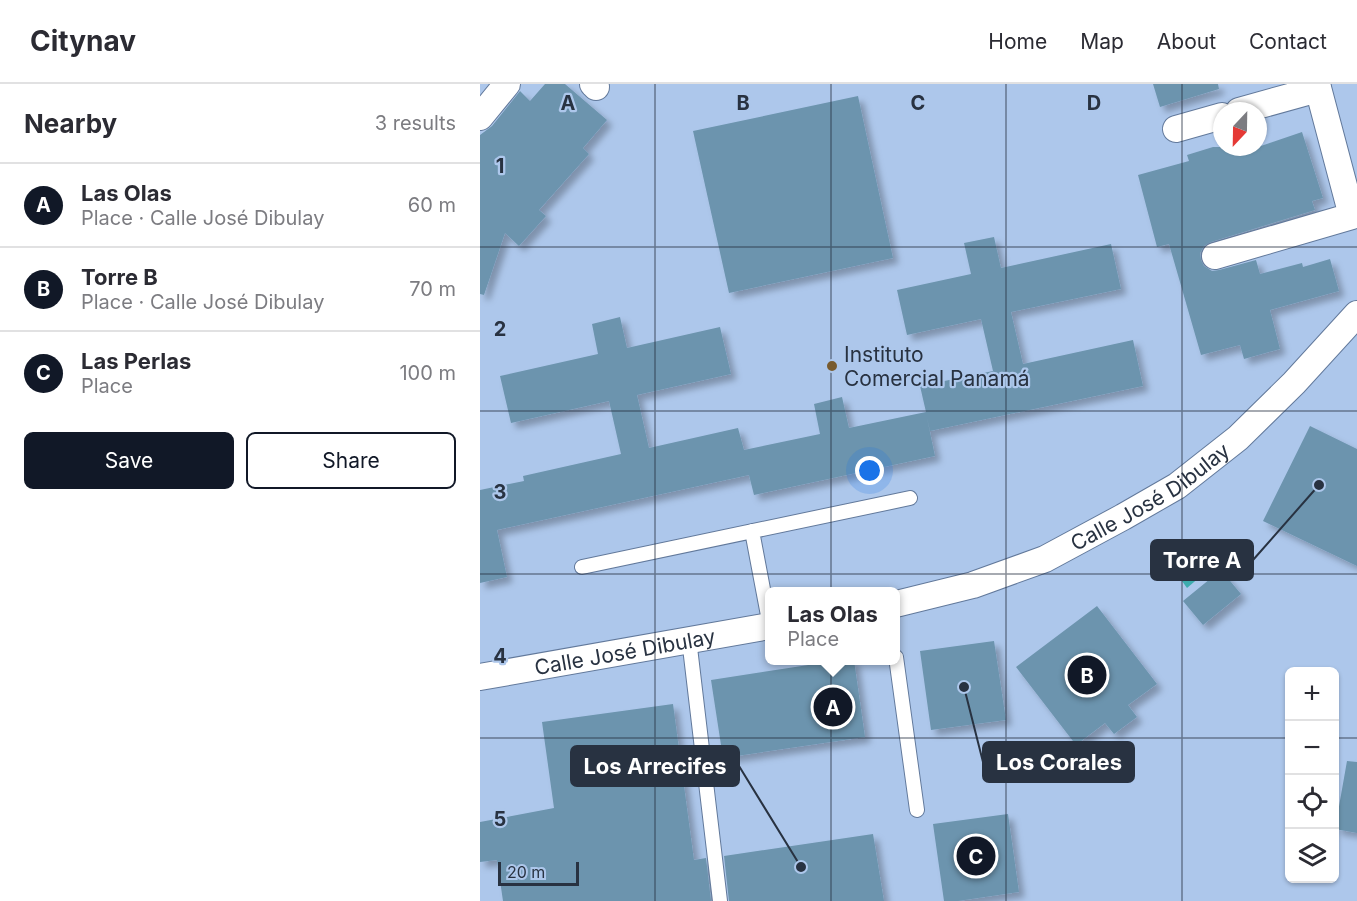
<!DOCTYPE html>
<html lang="en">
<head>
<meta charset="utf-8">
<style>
	body { margin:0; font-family:Inter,sans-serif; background:#f7f7f7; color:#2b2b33 }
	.controls { position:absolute; right:18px; bottom:18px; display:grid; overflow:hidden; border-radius:9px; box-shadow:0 2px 4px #0004 }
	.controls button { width:54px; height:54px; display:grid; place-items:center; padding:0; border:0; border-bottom:2px solid #e1e1e2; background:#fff; color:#2b2b33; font:30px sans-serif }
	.compass { position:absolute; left:733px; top:18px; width:54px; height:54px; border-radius:50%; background:#fff; box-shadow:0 2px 4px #0004; rotate:202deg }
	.scale { position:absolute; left:18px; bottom:15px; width:81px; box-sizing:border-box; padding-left:6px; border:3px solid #283241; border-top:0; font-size:16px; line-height:21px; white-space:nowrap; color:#283241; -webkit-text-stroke:4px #adc7eb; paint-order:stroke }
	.you { position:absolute; left:390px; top:387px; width:21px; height:21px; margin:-15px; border:4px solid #fff; border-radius:50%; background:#1a73e8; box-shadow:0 0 0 9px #1a73e833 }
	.badge { display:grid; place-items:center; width:39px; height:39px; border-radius:50%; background:#111827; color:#fff; font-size:20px; font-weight:700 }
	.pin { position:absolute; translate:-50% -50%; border:3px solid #fff; box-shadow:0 2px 6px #0006 }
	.popup { position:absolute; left:285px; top:503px; width:135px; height:78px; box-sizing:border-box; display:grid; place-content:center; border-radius:9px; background:#fff; filter:drop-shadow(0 2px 4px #0005); font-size:20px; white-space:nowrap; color:#7c7c81 }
	.popup b { font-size:22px; color:#2b2b33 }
	.popup::after { content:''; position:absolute; left:50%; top:100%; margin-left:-12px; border:12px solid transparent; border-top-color:#fff }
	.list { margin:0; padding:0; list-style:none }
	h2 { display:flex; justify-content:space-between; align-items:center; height:78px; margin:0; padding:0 24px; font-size:26px }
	h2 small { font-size:20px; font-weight:400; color:#7c7c81 }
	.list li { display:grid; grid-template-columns:39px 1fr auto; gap:18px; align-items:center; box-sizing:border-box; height:84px; padding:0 24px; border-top:2px solid #e1e1e2 }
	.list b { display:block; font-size:22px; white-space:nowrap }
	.list p { margin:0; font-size:20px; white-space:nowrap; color:#7c7c81 }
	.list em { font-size:20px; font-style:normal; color:#7c7c81 }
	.actions { display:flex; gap:12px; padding:18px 24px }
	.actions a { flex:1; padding:14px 0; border:2px solid #111827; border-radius:9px; text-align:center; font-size:21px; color:#111827 }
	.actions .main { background:#111827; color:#fff }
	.icon { flex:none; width:33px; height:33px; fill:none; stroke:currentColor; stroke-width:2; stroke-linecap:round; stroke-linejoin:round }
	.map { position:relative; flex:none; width:877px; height:817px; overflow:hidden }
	header { display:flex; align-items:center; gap:36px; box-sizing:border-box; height:84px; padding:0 30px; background:#fff; border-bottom:2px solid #e1e1e2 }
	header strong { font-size:28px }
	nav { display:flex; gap:33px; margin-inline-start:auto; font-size:21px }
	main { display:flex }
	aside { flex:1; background:#fff }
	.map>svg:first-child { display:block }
	.water { fill:#3dacae }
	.building { fill:#6c94ae; filter:url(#shadow) }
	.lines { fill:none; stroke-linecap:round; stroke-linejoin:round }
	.lane-casing { stroke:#62799b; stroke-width:16 }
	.street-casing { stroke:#62799b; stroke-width:28 }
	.lane { stroke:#fff; stroke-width:14 }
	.street { stroke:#fff; stroke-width:26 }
	.grid { fill:none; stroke:#283241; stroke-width:1.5; stroke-opacity:0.55 }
	.poi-dot { fill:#785b2e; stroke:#adc7eb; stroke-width:2 }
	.labels { text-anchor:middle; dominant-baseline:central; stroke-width:4.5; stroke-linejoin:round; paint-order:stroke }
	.poi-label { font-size:21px; fill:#283241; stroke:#adc7eb; text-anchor:start }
	.street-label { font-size:21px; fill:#283241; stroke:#adc7eb }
	.grid-label { font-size:20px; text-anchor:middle; font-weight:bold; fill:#283241; stroke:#adc7eb; stroke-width:4.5; stroke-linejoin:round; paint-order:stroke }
	.leader { fill:none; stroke:#283241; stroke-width:2 }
	.callout-dot { fill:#283241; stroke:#adc7eb; stroke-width:2 }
	.callout { fill:#283241; stroke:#283241; stroke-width:2 }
	.callout-label { font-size:22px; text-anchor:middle; font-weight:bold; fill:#fff }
</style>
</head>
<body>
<header>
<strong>Citynav</strong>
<nav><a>Home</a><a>Map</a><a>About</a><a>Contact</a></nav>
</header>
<main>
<aside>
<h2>Nearby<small>3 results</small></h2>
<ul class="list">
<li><span class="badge">A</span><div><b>Las Olas</b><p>Place · Calle José Dibulay</p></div><em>60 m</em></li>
<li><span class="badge">B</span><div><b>Torre B</b><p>Place · Calle José Dibulay</p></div><em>70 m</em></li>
<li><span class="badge">C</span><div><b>Las Perlas</b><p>Place</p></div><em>100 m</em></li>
</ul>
<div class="actions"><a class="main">Save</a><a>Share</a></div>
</aside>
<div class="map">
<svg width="877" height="817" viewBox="0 0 877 817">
	<defs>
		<filter id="shadow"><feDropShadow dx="5.5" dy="5.5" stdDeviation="3" flood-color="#0004"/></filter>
	</defs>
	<rect width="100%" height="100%" fill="#adc7eb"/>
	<path class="water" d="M721,477L728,486L707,504L697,490Z"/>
	<path class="building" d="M65,0H85L127,36L103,64L109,70L59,126L66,132L39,162L25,149L4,211L0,210V51L12,42L40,7L50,17Z
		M673,0H738L739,5L680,23Z
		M378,12L413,174L249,209L213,47Z
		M822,48L843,114L832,117L835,126L731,158L724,162L720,169L721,176L724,182L732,187L739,186L776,176L780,190L822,179L823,183L850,175L859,207L790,226L800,265L764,275L760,261L721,271L689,160L677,163L658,91L709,77L707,71L733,63H778Z
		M514,153L521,184L631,160L641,205L531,228L543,280L653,256L663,302L450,347L447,334L455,372L274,411L269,391L17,446L27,493L0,499V406L44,397L43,392L141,370L129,317L31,339L20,292L118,270L112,240L140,233L147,264L240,243L251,290L157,311L169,364L258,344L264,366L340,350L334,320L362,313L369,344L446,328L440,302L513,287L501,235L427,251L417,206L491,190L484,159Z
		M830,342L877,365V482L783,437Z
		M741,486L761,510L723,541L703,517Z
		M617,522L677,600L648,621L657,633L634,650L625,639L596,661L536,583Z
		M514,557L526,636L451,646L440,567Z
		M361,576H374L385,653L243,674L231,596Z
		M193,620L214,776L226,774L231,817H23L17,776L0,778V738L74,724L62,638Z
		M867,677L877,678V749L855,745Z
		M528,730L539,808L478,817H464L453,740Z
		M393,750L404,817H249L244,772Z"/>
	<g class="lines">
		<g class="lane-casing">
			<path id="lane" d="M272,447L290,542
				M102,483L430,414
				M209,555L240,817
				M416,573L437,726"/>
		</g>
		<g class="street-casing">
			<g id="street">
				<path d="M113,0L116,3"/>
				<path d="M759,27L838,5"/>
				<path d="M0,33L27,0"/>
				<path d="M696,45L742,32"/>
				<path d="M735,172L872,132L837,0"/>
				<path id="s1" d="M416,520L493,501L565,475L643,433L697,402L758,354L814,299L877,230"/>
				<path id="s2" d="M0,593L290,542"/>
			</g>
		</g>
		<use href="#lane" class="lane"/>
		<use href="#street" class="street"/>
	</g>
	<path class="grid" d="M175,0V817M351,0V817M526,0V817M702,0V817M0,163H877M0,327H877M0,490H877M0,654H810M854,654H877"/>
	<circle class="poi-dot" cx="352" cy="282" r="6"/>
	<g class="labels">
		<g class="poi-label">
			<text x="364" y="270">Instituto<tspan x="364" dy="24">Comercial Panamá</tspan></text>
		</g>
		<g class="street-label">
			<text stroke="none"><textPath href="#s1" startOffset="278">Calle José Dibulay</textPath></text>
			<text stroke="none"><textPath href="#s2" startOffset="147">Calle José Dibulay</textPath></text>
		</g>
	</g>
	<g class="grid-label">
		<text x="88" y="26">A</text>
		<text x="263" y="26">B</text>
		<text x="438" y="26">C</text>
		<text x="614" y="26">D</text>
		<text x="20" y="89">1</text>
		<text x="20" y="252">2</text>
		<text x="20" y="415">3</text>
		<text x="20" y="579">4</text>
		<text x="20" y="742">5</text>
	</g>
	<path class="leader" d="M839 401L773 476M484 603L503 678M321 783L259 682"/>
	<g class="callout-dot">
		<circle cx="839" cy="401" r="6"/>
		<circle cx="484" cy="603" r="6"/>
		<circle cx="321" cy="783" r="6"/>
	</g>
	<g class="callout">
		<rect x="671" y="456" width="102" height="40" rx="6"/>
		<rect x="503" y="658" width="151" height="40" rx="6"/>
		<rect x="91" y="662" width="168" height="40" rx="6"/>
	</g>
	<g class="callout-label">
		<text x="722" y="484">Torre A</text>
		<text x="579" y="686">Los Corales</text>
		<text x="175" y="690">Los Arrecifes</text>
	</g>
</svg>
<div class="controls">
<button>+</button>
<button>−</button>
<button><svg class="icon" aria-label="locate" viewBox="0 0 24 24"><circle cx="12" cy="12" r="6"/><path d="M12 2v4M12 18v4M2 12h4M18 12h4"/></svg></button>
<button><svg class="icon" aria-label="layers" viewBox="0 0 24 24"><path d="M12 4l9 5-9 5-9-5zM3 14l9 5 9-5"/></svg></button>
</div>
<svg class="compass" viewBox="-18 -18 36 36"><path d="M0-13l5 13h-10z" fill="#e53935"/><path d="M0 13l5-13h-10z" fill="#7c7c81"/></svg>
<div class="scale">20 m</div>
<div class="you"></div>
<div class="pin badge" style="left:353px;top:623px">A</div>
<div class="popup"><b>Las Olas</b>Place</div>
<div class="pin badge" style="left:607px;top:591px">B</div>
<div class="pin badge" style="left:496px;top:772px">C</div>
</div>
</main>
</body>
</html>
